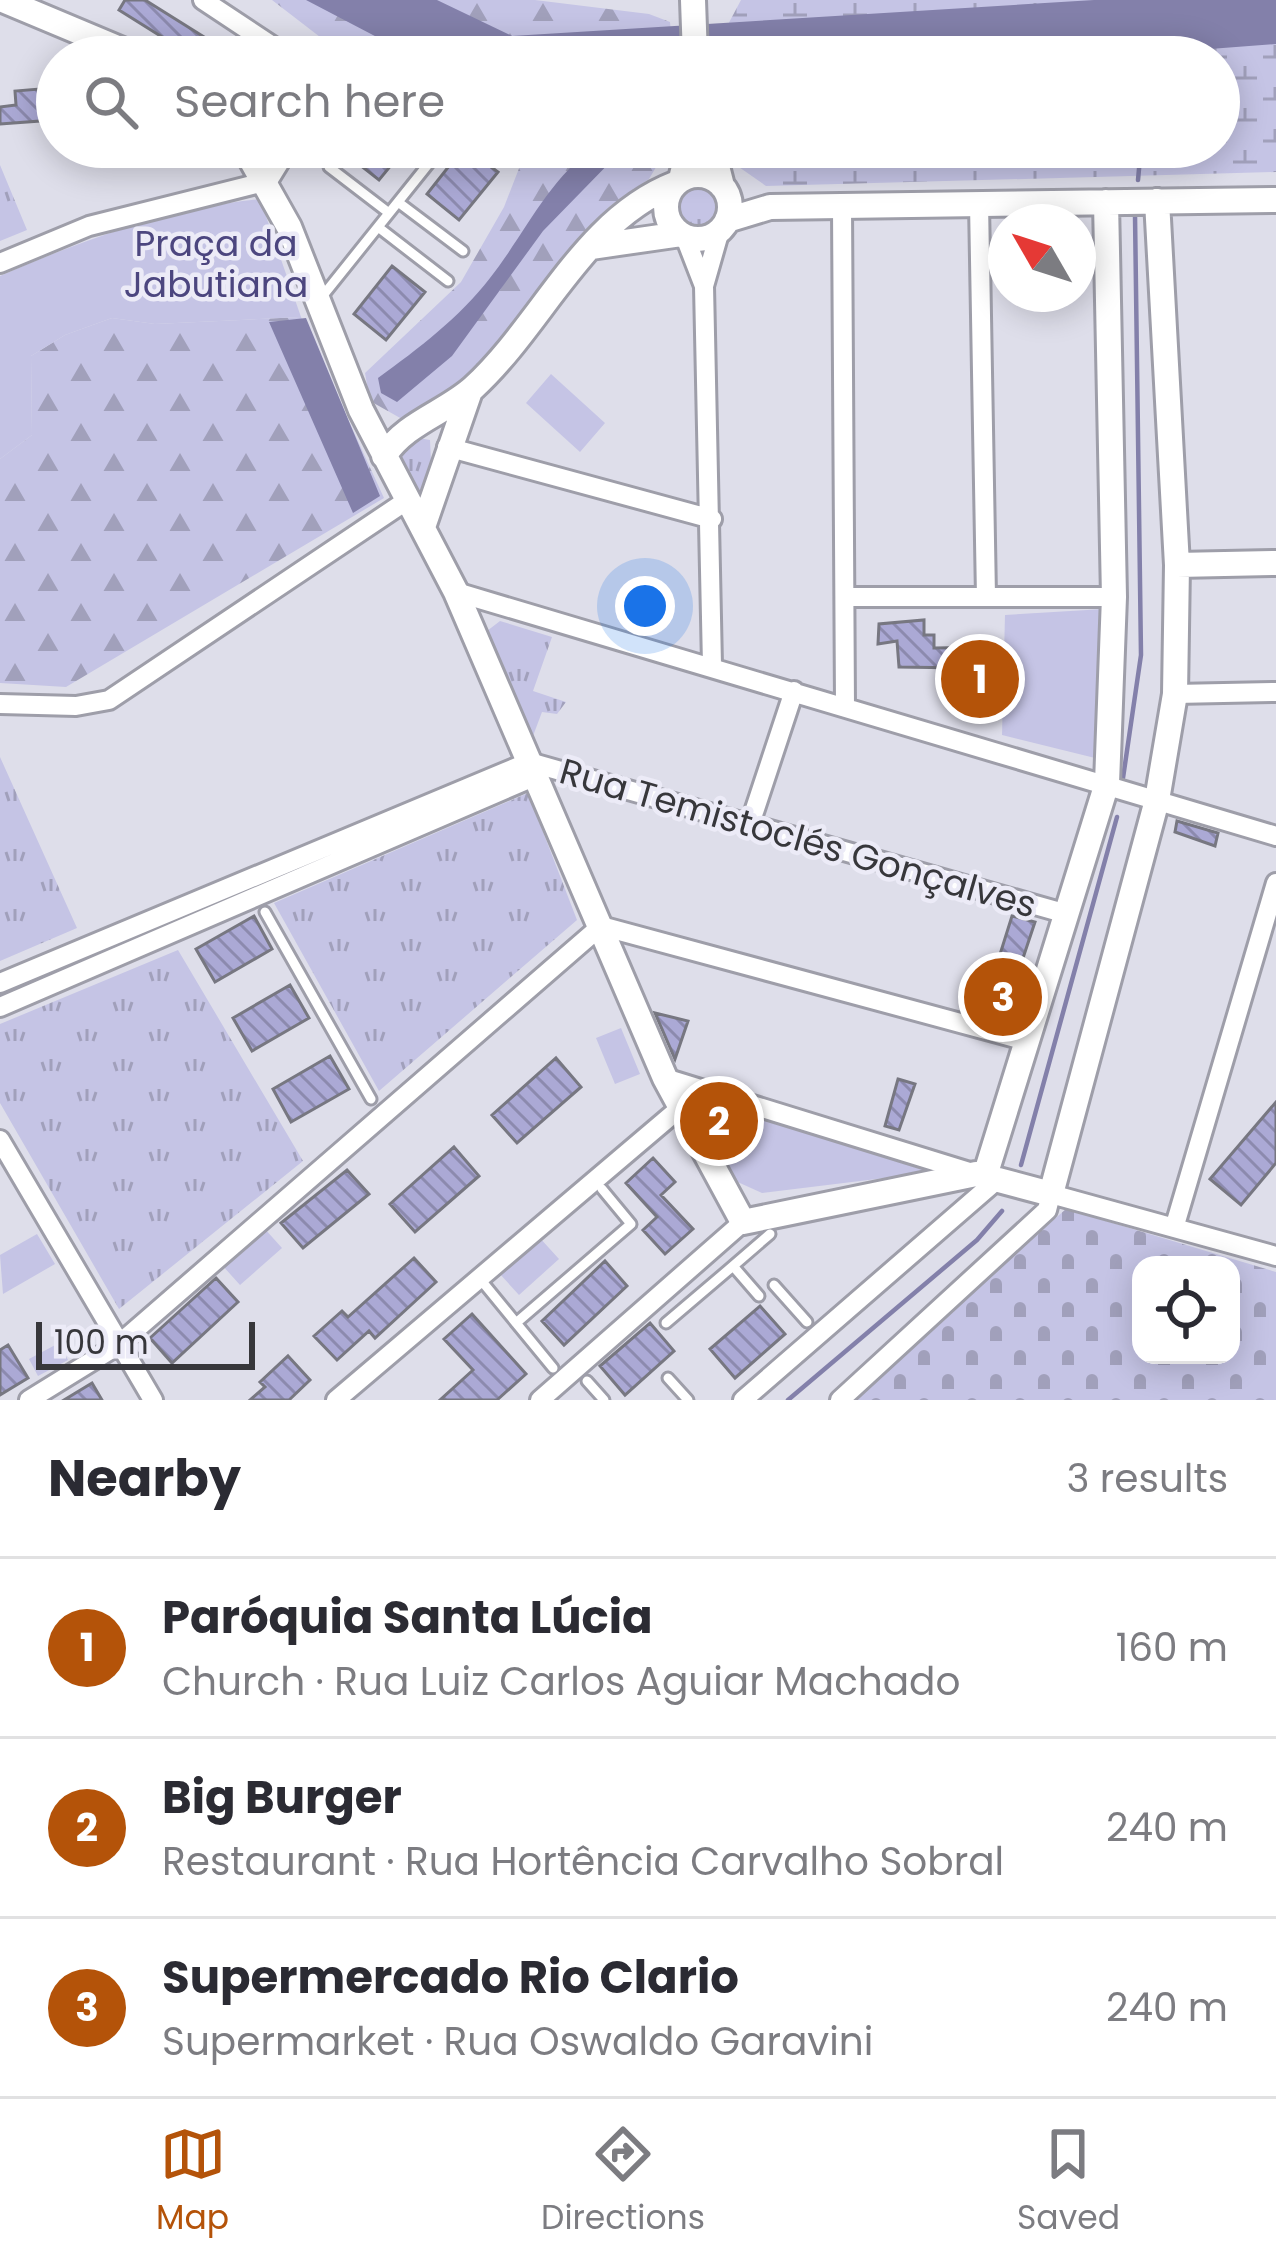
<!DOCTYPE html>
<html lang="en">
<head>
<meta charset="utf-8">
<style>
	body { margin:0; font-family:Poppins,sans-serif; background:#f2f2f3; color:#2b2b33 }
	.controls { position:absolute; right:36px; bottom:36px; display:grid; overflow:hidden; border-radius:24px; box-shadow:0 6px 30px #0003 }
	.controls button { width:108px; height:108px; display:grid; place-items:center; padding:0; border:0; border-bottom:3px solid #e1e1e2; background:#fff; color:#2b2b33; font:60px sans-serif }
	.compass { position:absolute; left:988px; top:204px; width:108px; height:108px; border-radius:50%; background:#fff; box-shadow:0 6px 30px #0003; rotate:309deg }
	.scale { position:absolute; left:36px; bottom:30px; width:219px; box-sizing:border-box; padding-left:12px; border:6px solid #37373b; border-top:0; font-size:33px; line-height:42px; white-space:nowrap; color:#37373b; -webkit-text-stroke:9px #ecebf7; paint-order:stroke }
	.you { position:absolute; left:645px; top:606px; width:42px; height:42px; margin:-30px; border:9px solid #fff; border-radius:50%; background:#1a73e8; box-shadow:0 0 0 18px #1a73e833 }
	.badge { display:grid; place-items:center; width:78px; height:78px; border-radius:50%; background:#b45309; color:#fff; font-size:39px; font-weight:700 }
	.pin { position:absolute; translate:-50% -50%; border:6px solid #fff; box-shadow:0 3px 12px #0006 }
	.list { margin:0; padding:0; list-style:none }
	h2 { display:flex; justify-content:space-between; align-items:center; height:156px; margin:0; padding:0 48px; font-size:51px }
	h2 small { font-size:39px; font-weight:400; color:#7c7c81 }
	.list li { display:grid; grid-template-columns:78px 1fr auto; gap:36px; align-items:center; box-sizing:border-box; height:180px; padding:0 48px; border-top:3px solid #e1e1e2 }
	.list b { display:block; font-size:45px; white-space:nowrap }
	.list p { margin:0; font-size:39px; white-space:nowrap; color:#7c7c81 }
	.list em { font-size:39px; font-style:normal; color:#7c7c81 }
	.icon { flex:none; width:66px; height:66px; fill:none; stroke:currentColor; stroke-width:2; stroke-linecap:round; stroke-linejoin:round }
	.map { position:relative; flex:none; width:1276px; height:1400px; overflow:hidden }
	.search { position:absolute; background:#fff; box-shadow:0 6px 30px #0003; left:36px; right:36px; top:36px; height:132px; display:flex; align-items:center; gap:30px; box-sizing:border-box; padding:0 42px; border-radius:66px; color:#7c7c81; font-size:45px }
	.sheet { height:696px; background:#fff }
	nav { display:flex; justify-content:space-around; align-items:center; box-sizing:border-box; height:168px; border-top:3px solid #e1e1e2; background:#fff; font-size:33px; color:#7c7c81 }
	nav a { display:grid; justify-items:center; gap:6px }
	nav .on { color:#b45309 }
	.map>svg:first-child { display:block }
	.grass { fill:url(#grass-tufts) }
	.forest { fill:url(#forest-firs) }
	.wetland { fill:url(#wetland-marsh) }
	.cemetery { fill:url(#cemetery-stones); fill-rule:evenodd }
	.park { fill:#c5c4e5 }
	.water { fill:#8380aa }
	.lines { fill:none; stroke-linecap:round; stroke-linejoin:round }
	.stream { stroke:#8380aa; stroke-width:4.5 }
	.building { fill:url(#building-back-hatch); stroke:#777781; stroke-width:3 }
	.lane-casing { stroke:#9e9ea9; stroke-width:15 }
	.street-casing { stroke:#9e9ea9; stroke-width:24 }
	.secondary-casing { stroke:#9e9ea9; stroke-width:30 }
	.lane { stroke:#fff; stroke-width:9 }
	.street { stroke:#fff; stroke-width:18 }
	.secondary { stroke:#fff; stroke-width:24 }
	.labels { text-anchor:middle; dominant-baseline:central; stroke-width:9; stroke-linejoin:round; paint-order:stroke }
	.park-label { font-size:36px; fill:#4c467f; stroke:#ecebf7 }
	.street-label { font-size:36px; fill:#37373b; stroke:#ecebf7 }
</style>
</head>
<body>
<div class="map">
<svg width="1276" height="1400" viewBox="0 0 1276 1400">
	<defs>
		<pattern id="grass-tufts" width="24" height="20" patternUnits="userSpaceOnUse" patternTransform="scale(3)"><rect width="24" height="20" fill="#c5c4e5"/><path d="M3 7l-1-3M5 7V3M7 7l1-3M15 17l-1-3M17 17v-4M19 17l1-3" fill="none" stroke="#a1a0bb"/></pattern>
		<pattern id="forest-firs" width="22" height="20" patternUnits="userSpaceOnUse" patternTransform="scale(3)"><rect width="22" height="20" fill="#c5c4e5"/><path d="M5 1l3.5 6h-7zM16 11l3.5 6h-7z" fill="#a1a0bb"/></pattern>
		<pattern id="wetland-marsh" width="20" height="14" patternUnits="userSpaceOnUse" patternTransform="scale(3)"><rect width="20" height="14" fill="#c5c4e5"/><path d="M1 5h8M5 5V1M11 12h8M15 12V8" fill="none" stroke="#a1a0bb"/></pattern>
		<pattern id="cemetery-stones" width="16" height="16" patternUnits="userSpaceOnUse" patternTransform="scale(3)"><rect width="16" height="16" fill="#c5c4e5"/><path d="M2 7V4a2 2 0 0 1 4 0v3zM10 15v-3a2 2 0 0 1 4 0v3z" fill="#a1a0bb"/></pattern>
		<pattern id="building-back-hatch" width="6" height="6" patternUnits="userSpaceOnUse" patternTransform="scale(3)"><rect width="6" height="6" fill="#aba9d5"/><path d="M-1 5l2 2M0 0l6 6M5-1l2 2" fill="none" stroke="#8c8aae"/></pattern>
	</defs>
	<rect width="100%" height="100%" fill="#dedeea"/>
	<path class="grass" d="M0,165L27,230L0,241Z
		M671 207a27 27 0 1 1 54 0a27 27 0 1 1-54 0Z
		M418,438L430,440L431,462L418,496L396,450Z
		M500,621L552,637L533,691L566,702L557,714L542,712L533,736L487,631Z
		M0,757L77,928L0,961Z
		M528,793L577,920L379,1091L274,903Z
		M178,950L303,1161L119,1309L0,1103V1024Z"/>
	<path class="forest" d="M272,0H535L649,14L670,22L673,57H346Z
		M502,147H668L649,179L610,206L563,257L478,370L402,419L370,401L365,373L461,282L504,207L525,153Z
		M301,317L384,498L66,687L0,683V459L32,435L31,356L65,335L112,318L155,324Z"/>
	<path class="wetland" d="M741,0H1276V172L766,186L736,165L732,147H1219V57H725L724,32Z"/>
	<path class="cemetery" d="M1066,1209L1276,1272V1400H845ZM1141,1265H1231V1355H1141Z"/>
	<path class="park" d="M260,199L301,317L155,324L112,318L65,335L31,356L32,435L0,459V276C83,240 170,208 260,199Z
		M551,374L605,423L580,452L526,403Z
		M1104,609L1095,758L1002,735L1005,615Z
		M621,1028L640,1074L615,1084L596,1038Z
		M686,1090L950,1170L762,1193L731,1179L684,1097Z
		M264,1228L282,1248L240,1285L222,1265Z
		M37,1234L55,1264L3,1294L0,1255Z
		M539,1237L559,1259L519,1295L499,1273Z
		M59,1343L68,1360L38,1376L29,1359Z"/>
	<path class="water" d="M306,0H437L512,36L1094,0H1276V44L1105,57H415Z
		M594,147L621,151L543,231L452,356L397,402L381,393L378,378C418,349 460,317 490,278C524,235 548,180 594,147Z
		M306,318L380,496L353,513L269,322Z"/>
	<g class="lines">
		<path class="stream" d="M1138,180L1141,147
			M1123,778L1141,655L1135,215
			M1021,1165L1117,817
			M788,1400L977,1240L1002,1211"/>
	</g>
	<path class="building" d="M125,0H145L236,57H194L119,10Z
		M51,88L53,120L0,124V107L16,105L15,91Z
		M352,147H406L379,180L346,154Z
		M464,147L498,172L459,220L427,194Z
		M392,266L425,292L386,340L354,314Z
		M924,620V635H934V648L999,647L997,710L960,712L962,668L899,667L897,641L878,644L879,624Z
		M1177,821L1218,833L1215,846L1175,832Z
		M254,916L272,949L215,982L196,949Z
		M1012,916L1035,922L1018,973L1025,975L1011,1023L981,1015Z
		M290,985L309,1018L252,1051L233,1018Z
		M655,1013L688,1021L675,1059Z
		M330,1056L349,1089L291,1122L273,1089Z
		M556,1058L581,1087L517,1143L492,1115Z
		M898,1079L915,1084L899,1130L885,1126Z
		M1276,1102V1163L1241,1205L1210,1179Z
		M454,1147L479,1176L415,1232L390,1204Z
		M653,1158L675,1182L661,1195L693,1229L665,1254L643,1230L657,1217L626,1183Z
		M347,1170L369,1194L303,1248L281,1223Z
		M414,1258L436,1282L375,1338L369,1331L337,1360L314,1336L342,1311L348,1317Z
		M605,1261L627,1286L564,1345L542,1321Z
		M216,1278L238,1302L172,1363L150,1338Z
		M760,1306L785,1334L735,1378L710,1349Z
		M472,1314L526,1374L497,1400H440L473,1370L444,1339Z
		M650,1323L674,1351L625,1395L600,1366Z
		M8,1345L28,1378L0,1395V1350Z
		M288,1356L310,1380L289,1400H250L265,1387L260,1382Z
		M92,1383L102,1400H64Z"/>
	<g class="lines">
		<g class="lane-casing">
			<path id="lane" d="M329,167L389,213
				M398,202L463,251
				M378,227L448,281
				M321,298L434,157
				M265,912L371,1099
				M485,1285L553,1368
				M774,1285L807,1322
				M759,1296L733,1266L770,1234
				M516,1323L631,1224L602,1189
				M666,1323L733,1266
				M668,1378L688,1400
				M587,1381L604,1400"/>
		</g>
		<g class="street-casing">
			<path id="street" d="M203,0L289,57
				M979,203L986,597
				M842,207L845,705
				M685,237L704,286
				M0,263L89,226L268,181L289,147
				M447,447L712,519
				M456,592L1276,836
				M845,597H1114
				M712,665L704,286L720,230
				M1175,694L1276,692
				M0,704L76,706L109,700L406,501
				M750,824L794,691
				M0,983L529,762L1067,914
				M0,1007L536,776
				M665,1078L976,1174
				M0,1140L153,1400
				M1175,1225L1276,883
				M29,1400L118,1345L601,926L1027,1041
				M336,1400L680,1108
				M540,1400L743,1222
				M743,1400L998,1179
				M840,1400L1047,1210L1051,1194L1276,1256"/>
		</g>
		<g class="secondary-casing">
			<path id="secondary" d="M3,0L139,57
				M693,0L695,57
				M244,147L289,227L361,410L456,592L665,1078L743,1222L976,1174L1051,1194L1157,800L1175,694L1177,565L1157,201
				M712,147L722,186
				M666 207a32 32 0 1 1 64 0a32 32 0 1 1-64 0Z
				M681,179L689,147
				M727,220L770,207L1276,200
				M591,247L681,234
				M384,456C405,423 445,413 473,388C543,324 583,220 675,184
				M424,524L470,391
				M1177,565L1276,563
				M985,1176L1107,783L1114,597L1106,202"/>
		</g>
		<use href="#lane" class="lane"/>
		<use href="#street" class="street"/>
		<use href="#secondary" class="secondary"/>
	</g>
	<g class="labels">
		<g class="park-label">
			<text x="216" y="243">Praça da<tspan x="216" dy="41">Jabutiana</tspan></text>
		</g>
		<g class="street-label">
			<text transform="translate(798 838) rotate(16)">Rua Temistoclés Gonçalves</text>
		</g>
	</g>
</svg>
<div class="controls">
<button><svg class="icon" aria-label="locate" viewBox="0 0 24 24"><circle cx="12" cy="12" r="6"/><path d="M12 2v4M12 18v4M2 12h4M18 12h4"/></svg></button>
</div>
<svg class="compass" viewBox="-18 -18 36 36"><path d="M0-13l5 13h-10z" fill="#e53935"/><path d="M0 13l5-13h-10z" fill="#7c7c81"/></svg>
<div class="scale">100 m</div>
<div class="you"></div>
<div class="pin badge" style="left:980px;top:679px">1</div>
<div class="pin badge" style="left:719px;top:1121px">2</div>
<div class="pin badge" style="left:1003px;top:997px">3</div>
<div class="search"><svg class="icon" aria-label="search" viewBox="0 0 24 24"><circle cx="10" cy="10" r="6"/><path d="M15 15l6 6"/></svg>Search here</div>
</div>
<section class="sheet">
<h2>Nearby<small>3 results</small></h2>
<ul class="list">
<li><span class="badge">1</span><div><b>Paróquia Santa Lúcia</b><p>Church · Rua Luiz Carlos Aguiar Machado</p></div><em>160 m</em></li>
<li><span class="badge">2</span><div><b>Big Burger</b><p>Restaurant · Rua Hortência Carvalho Sobral</p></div><em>240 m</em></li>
<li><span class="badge">3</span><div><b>Supermercado Rio Clario</b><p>Supermarket · Rua Oswaldo Garavini</p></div><em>240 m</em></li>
</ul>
</section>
<nav>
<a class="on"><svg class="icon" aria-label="map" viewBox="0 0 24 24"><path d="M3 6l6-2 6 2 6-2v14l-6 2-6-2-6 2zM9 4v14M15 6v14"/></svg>Map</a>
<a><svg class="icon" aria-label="directions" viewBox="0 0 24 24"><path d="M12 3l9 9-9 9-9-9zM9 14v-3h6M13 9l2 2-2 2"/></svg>Directions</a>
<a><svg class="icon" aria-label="saved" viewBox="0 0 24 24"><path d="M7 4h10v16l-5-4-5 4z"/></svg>Saved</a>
</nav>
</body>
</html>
